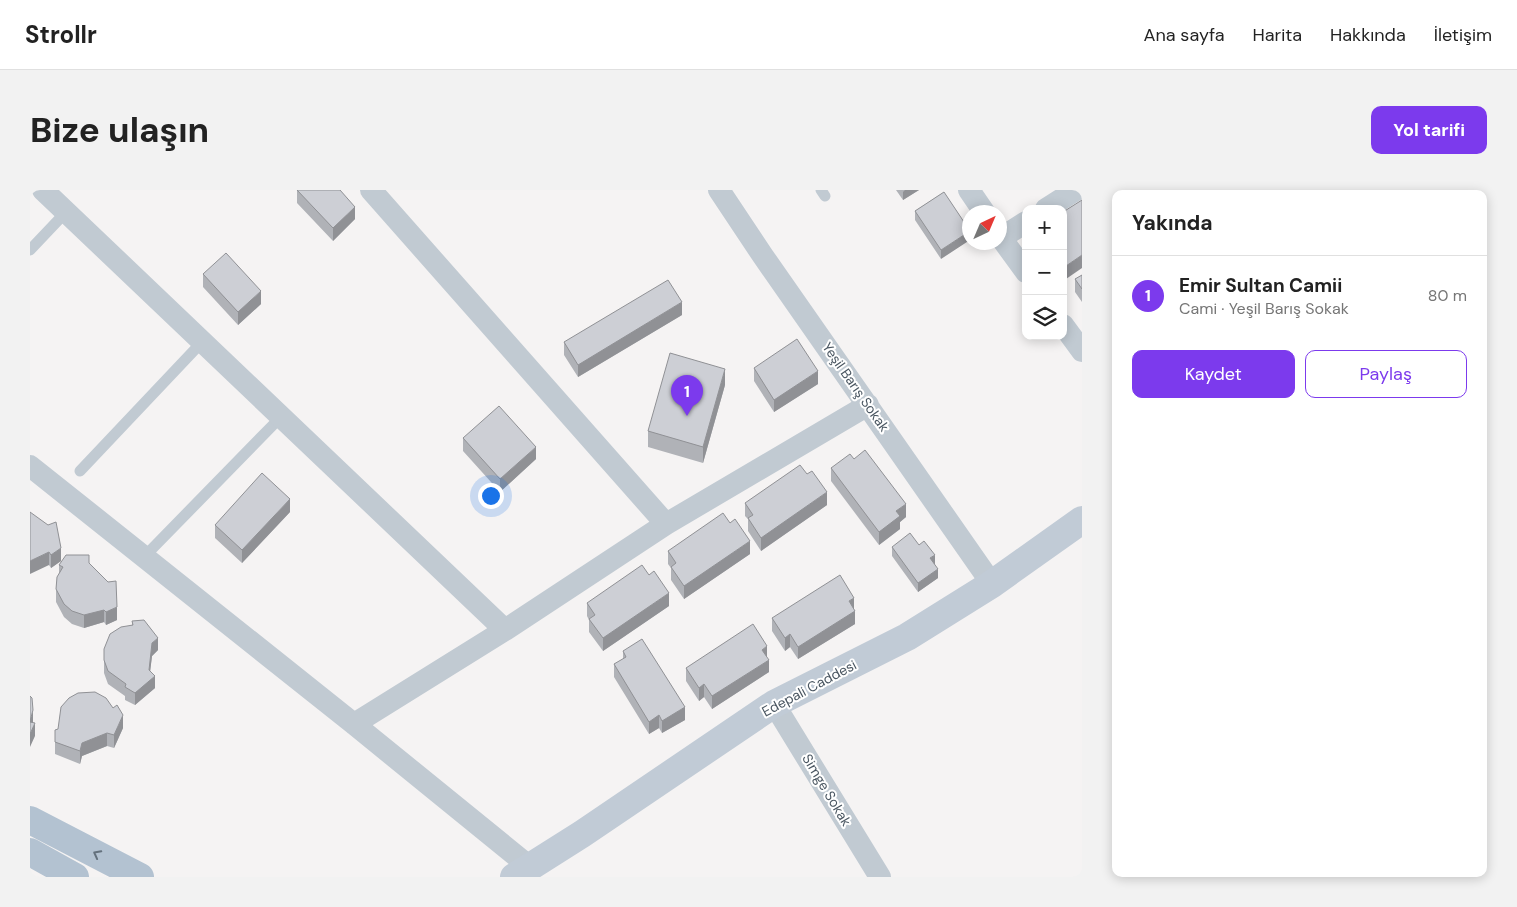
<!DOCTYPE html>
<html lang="tr">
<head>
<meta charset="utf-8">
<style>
	body { margin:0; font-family:"DM Sans",sans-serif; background:#f2f2f2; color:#222 }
	.controls { position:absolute; right:15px; top:15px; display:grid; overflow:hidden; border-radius:10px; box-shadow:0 2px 12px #0003 }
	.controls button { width:45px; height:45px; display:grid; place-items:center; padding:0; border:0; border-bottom:1px solid #e0e0e0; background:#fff; color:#222; font:25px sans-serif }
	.compass { position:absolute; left:932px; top:15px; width:45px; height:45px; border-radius:50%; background:#fff; box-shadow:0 2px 12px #0003; rotate:44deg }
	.you { position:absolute; left:460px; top:305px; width:18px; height:18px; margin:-12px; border:4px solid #fff; border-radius:50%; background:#1a73e8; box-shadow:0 0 0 8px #1a73e833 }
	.badge { display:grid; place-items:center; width:32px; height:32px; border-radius:50%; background:#7c3aed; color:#fff; font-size:16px; font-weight:700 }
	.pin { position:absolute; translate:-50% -41px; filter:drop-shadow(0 1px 2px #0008) }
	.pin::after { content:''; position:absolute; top:26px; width:18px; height:15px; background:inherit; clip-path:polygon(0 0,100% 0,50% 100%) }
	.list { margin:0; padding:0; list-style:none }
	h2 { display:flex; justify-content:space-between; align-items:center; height:65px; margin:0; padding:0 20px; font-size:21px }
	h2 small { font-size:16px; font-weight:400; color:#767676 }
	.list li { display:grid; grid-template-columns:32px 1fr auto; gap:15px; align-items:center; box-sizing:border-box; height:80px; padding:0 20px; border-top:1px solid #e0e0e0 }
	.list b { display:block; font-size:19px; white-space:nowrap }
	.list p { margin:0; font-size:16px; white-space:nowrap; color:#767676 }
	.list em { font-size:16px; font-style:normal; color:#767676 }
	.actions { display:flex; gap:10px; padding:15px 20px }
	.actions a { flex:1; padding:11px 0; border:1px solid #7c3aed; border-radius:10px; text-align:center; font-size:18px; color:#7c3aed }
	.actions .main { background:#7c3aed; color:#fff }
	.icon { flex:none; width:28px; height:28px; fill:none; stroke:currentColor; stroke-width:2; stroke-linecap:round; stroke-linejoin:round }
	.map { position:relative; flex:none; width:1052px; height:687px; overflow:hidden; border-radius:10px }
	header { display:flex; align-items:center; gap:30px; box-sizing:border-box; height:70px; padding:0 25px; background:#fff; border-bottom:1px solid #e0e0e0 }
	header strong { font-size:24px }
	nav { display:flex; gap:28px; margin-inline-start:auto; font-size:18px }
	.intro { display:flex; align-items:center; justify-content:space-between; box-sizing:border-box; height:120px; padding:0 30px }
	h1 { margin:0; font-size:35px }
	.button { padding:12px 22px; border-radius:10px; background:#7c3aed; color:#fff; font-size:18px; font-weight:700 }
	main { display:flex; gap:30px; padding:0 30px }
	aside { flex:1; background:#fff; border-radius:10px; box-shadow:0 2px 12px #0003 }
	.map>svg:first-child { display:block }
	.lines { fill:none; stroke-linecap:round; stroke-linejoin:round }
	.lane { stroke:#c1cad2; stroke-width:11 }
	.street { stroke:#c1cad2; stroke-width:22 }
	.secondary { stroke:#c1cbd6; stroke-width:28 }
	.primary { stroke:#b3c2d1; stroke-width:28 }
	.wall { fill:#b0b2b7 }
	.shaded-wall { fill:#909195 }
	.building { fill:#cdcfd5; stroke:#909195 }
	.oneway { stroke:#64717d }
	.labels { text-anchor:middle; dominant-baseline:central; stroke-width:4; stroke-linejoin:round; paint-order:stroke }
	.street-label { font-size:14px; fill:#4a5661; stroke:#fff }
</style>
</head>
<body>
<header>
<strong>Strollr</strong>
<nav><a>Ana sayfa</a><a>Harita</a><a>Hakkında</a><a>İletişim</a></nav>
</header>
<div class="intro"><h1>Bize ulaşın</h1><a class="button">Yol tarifi</a></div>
<main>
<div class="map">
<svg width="1052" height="687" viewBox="0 0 1052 687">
	<rect width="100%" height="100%" fill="#f5f3f3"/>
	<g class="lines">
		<path class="lane" d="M791,0L795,6
			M0,60L36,22
			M50,281L172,152
			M114,367L244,234"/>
		<path class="street" d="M13,0L475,440
			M341,0L636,334
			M689,0L733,66L962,394
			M939,0L954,22
			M1016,19L1046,0
			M969,45L996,82
			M971,48L996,32
			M1033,135L1052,161
			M0,276L324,534L500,677
			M744,514L850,687
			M324,534L475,440L636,334L838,215"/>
		<path class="secondary" d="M484,687L552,644L744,514L877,447L962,394L1052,330"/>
		<path class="primary" d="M0,630L110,687
			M0,662L45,687"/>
	</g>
	<path class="wall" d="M267,0L325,29L303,51L267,13Z
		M866,0H889L873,10Z
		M914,2L911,69L885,30V21Z
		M1052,10L1036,89L1033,85V22Z
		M173,84L231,114L208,135L173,97Z
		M1052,85V112L1045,102V89Z
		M652,125L548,187L534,165V152Z
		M724,178L788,194L744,222L724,191Z
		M695,195L673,273L618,257V241Z
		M433,248L506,269L470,302L433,261Z
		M824,269L876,327L870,332V339L849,355L801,291V278Z
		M715,313L797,315L731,361L718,341V329L715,326Z
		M0,322L31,371L21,378L19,375Z
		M260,322L212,373L185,348V335Z
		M862,357L905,374H904L908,388L888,402L862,366Z
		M638,361L720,364L654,409L641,390V378L638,374Z
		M59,373L87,430L76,435L74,432L54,438L42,434L34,427L26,412V399L29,384V375Z
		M557,413L639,416L573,461L559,442V430L557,426Z
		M824,419L825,434L768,469L760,457L755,461L742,441V428Z
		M102,431L128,460L122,466L120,481L125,498L105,515L95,510V506L78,494L74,483V459L102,435Z
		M593,461L655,530L632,543L629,538L619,544L584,487V474L593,469Z
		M737,467L739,482L682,519L674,507L669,511L656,491V478Z
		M93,538L84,558L77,556L52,566L50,574L25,564V540Z"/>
	<path class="shaded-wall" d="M875,0H889L873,10V2Z
		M325,17V29L303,51V38Z
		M940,41V50L911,69V60Z
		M1052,65V78L1036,89V76Z
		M231,101V114L208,135V122Z
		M652,112V125L548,187V175Z
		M695,179V195L673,273V257Z
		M788,181V194L744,222V210Z
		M506,257V269L470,302V289Z
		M797,302V315L731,361V348Z
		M260,309V322L212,373V360Z
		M876,314V327L870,332V339L849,355V342L866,321Z
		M720,351V364L654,409V396Z
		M31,358V371L21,378V365Z
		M19,362V375L0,384V371Z
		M905,365V374L900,377V368Z
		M908,379V388L888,402V393Z
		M639,403V416L573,461V448Z
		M824,408V421L819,411Z
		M87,417V430L76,435V422Z
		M74,420V432L54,438V425Z
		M825,421V434L768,469V457Z
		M760,444V457L755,461V448Z
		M128,448V460L122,466L119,491L125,486V498L105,515V503L119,480L122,453Z
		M737,456V469L732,460Z
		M739,470V482L682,519V506Z
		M674,494V507L669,511V498Z
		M655,517V530L632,543V531Z
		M3,520V533L0,544V531Z
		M93,525V538L84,558V545Z
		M629,525V538L619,544V532Z
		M5,533V546L0,557V544Z
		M77,543V556L52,566L50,574V561L52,553Z"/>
	<path class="building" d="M267,0H310L325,17L303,38Z
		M914,2L940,41L911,60L885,21Z
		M1052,10V65L1036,76L1033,72V22Z
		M196,63L231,101L208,122L173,84Z
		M1052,85V99L1045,89Z
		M638,90L652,112L548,175L534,152Z
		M767,149L788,181L744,210L724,178Z
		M640,163L695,179L673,257L618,241Z
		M469,216L506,257L470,289L433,248Z
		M835,260L876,314L866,321L870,326L849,342L801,278L820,264L824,269Z
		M770,275L777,284L782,281L797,302L731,348L718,328L723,325L715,313Z
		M232,283L260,309L212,360L185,335Z
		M0,322L18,335L26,332L31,358L21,365L19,362L0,371Z
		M693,323L700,333L705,329L720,351L654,396L641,377L646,373L638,361Z
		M880,343L889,355L894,351L905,365L900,368L908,379L888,393L862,357Z
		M36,365H59V373L78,392L86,391L87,417L76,422L74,420L54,425L42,421L34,414L26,399L27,387L33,377L29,375Z
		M612,375L619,385L624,381L639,403L573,448L559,429L565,425L557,413Z
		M810,385L824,408L819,411L825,421L768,457L760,444L755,448L742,428Z
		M114,430L128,448L122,453L119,480L125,486L105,503L95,497L96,494L78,481L74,470V459L80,444L91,437L103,435L102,431Z
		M723,434L737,456L732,460L739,470L682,506L674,494L669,498L656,478Z
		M612,449L655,517L632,531L629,525L619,532L584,474L596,467L593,461Z
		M65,502L76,508L83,518L87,515L93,525L84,545L77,543L52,553L50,561L25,552V540L28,539L31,517L39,508L48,503Z
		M0,506L2,508L3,520L0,531Z
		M0,532L5,533L0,544Z"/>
	<defs><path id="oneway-chevron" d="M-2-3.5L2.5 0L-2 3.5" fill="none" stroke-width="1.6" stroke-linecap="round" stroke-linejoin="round" transform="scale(1.25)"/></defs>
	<use class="oneway" href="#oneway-chevron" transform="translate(67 664) rotate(-152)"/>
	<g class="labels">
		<g class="street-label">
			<text transform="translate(826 197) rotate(55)">Yeşil Barış Sokak</text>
			<text transform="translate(779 498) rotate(-28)">Edepali Caddesi</text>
			<text transform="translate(797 600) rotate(59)">Simge Sokak</text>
		</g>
	</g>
</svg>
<div class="controls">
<button>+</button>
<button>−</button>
<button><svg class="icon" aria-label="layers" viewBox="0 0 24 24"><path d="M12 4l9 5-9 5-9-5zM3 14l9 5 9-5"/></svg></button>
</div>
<svg class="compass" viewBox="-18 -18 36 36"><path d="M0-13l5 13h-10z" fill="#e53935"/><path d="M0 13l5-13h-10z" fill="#767676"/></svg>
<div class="you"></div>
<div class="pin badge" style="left:657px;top:226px">1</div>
</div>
<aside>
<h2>Yakında<small></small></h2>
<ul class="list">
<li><span class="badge">1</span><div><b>Emir Sultan Camii</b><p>Cami · Yeşil Barış Sokak</p></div><em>80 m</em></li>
</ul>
<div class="actions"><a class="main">Kaydet</a><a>Paylaş</a></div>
</aside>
</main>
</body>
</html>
